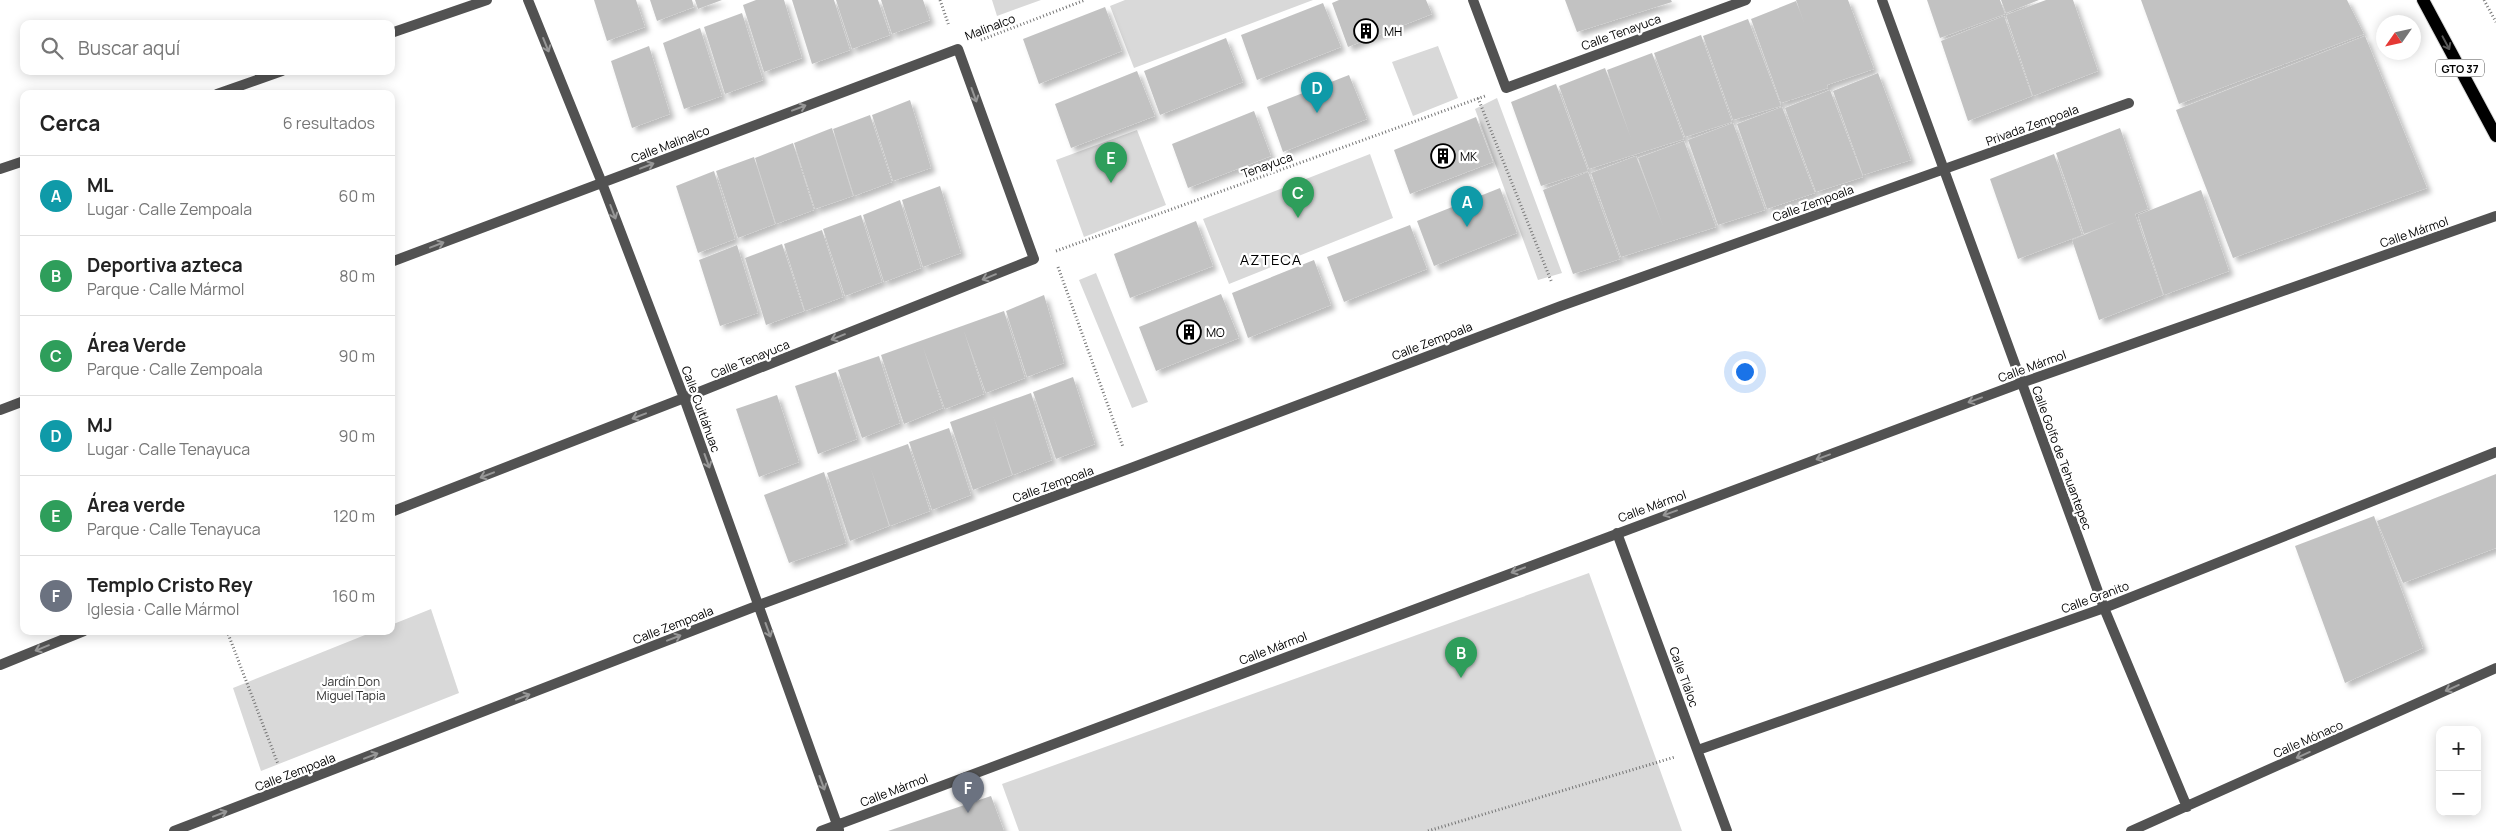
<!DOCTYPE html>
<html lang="es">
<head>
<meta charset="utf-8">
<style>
	body { margin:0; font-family:Manrope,sans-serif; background:#f2f2f2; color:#222 }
	.controls { position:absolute; right:15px; bottom:15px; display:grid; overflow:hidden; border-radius:10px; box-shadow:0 2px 12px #0003 }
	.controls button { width:45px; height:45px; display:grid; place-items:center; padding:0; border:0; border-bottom:1px solid #e0e0e0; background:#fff; color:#222; font:25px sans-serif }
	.compass { position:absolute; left:2376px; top:15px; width:45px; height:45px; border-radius:50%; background:#fff; box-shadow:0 2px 12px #0003; rotate:236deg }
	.you { position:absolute; left:1744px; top:371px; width:18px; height:18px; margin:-12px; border:4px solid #fff; border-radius:50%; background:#1a73e8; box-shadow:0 0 0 8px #1a73e833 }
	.badge { display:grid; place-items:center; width:32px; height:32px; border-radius:50%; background:#000; color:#fff; font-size:16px; font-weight:700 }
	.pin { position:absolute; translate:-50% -41px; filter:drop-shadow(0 1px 2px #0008) }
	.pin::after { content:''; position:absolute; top:26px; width:18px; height:15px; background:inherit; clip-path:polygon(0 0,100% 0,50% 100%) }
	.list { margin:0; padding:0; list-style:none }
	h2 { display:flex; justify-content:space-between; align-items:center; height:65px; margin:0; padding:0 20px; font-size:21px }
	h2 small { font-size:16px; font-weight:400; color:#767676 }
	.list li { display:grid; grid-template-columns:32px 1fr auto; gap:15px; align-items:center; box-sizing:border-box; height:80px; padding:0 20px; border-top:1px solid #e0e0e0 }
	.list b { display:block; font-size:19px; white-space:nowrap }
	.list p { margin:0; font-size:16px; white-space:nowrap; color:#767676 }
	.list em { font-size:16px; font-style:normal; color:#767676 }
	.icon { flex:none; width:28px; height:28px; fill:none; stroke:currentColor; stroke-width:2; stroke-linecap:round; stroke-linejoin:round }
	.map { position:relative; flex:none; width:2496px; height:831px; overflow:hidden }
	.search { position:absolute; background:#fff; box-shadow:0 2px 12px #0003; left:20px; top:20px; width:375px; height:55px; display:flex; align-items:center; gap:12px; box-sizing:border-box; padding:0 18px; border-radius:10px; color:#767676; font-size:19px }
	.panel { position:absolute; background:#fff; box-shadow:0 2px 12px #0003; left:20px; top:90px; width:375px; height:545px; border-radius:10px }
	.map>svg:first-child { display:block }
	.green { fill:#d9d9d9 }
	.building { fill:#c2c2c2; filter:url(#shadow) }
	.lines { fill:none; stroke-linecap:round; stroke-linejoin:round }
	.primary-casing { stroke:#dbdbdb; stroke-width:14 }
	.path { stroke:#747474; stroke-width:3; stroke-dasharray:1 2.5; stroke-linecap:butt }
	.street { stroke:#525252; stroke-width:10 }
	.primary { stroke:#000; stroke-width:12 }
	.oneway { stroke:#595959 }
	.oneway2 { stroke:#979797 }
	.labels { text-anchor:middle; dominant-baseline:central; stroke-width:4.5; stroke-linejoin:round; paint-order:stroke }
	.shield { fill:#fff; stroke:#4c4c4c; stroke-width:1 }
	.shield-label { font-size:11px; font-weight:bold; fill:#000 }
	.street-label { font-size:12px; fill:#000; stroke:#fff }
	.poi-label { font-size:12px; fill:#000; stroke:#fff; text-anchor:start }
	.park-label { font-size:12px; fill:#303030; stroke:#fff }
	.quarter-label { font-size:15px; letter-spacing:1px; fill:#000; stroke:#fff }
</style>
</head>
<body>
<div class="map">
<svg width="2496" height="831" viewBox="0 0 2496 831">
	<defs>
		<filter id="shadow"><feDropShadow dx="4.5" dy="4.5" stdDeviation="2.5" flood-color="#0004"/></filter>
	</defs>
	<rect width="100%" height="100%" fill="#fff"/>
	<path class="green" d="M992,0H1041L997,16Z
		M1125,0H1313L1134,68L1110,6Z
		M1438,46L1458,98L1413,116L1392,62Z
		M1497,98L1562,273L1538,280L1475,109Z
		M1137,130L1166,205L1084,237L1056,160Z
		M1370,154L1393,218L1229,284L1203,219Z
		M1096,273L1148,402L1132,408L1079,280Z
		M1589,573L1682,831H1019L1002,784Z
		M431,609L459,693L261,771L233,688L375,631H391V625Z"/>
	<path class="building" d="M594,0H636L645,27L607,41Z
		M650,0H692L694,7L657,21Z
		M695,0H722L698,9Z
		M756,0H784L802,58L764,72L743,5Z
		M792,0H834L850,50L812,64Z
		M836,0H878L890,35L852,49Z
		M881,0H923L930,20L892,34Z
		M1339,0H1426L1432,14L1348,47L1332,3Z
		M1565,0H1671L1672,2L1577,32Z
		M1796,0H1848L1874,69L1827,85L1828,88L1781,103L1751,19L1796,1L1805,25Z
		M1927,0H2000L2005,14L1940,38Z
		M2001,0H2039L2006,13Z
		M2046,0H2073L2098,71L2033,96L2006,15Z
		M2141,0H2347L2364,34L2179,104Z
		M1323,3L1341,47L1257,80L1241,35Z
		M1105,7L1122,51L1039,84L1023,39Z
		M742,13L763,80L725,94L704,27Z
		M2004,16L2032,96L1968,121L1941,41Z
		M1748,19L1781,106L1733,120L1703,36Z
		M700,28L722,96L684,109L663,43Z
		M1701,35L1732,122L1685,137L1654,53Z
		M2365,36L2427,188L2233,258L2176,110Z
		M1226,38L1243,82L1160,115L1144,71Z
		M649,46L670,114L632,128L611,61Z
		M1652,53L1684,139L1589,169L1559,86L1605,68L1631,138L1607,70Z
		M1137,71L1155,116L1071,148L1055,104Z
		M1878,73L1911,160L1863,175L1833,91Z
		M1349,75L1367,119L1283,152L1267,107Z
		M1556,84L1588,171L1541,186L1511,102Z
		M1830,90L1863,177L1816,192L1785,108Z
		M910,100L931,168L893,181L872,115Z
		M1782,107L1815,193L1767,209L1737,124Z
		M1254,111L1271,156L1188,188L1172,144Z
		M870,115L892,182L854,196L833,129Z
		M1476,117L1493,162L1410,194L1394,150Z
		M1733,123L1765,210L1718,225L1688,140Z
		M832,128L853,196L815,209L794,143Z
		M2120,128L2148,209L2135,214L2163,295L2099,320L2072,240L2118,221L2084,234L2056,153Z
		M1684,141L1716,227L1621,257L1591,173L1636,156L1663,226L1638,158Z
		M793,143L814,210L776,224L755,158Z
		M2054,154L2082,235L2018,259L1990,179Z
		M754,157L775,224L738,238L716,171Z
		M714,171L735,239L698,253L676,186Z
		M1588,172L1620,259L1573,274L1543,190Z
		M940,186L961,253L923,267L902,200Z
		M1500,188L1517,233L1434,266L1417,221Z
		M2201,190L2229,271L2164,295L2138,215Z
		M900,200L921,268L884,282L863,215Z
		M861,215L882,282L845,296L823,229Z
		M1196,221L1213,266L1130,298L1114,254Z
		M1410,225L1427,269L1344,302L1327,257Z
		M822,230L843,297L805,311L784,244Z
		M782,244L804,311L766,325L745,258Z
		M737,245L758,313L720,326L699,260Z
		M1314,260L1331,305L1248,338L1232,293Z
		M1221,294L1239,338L1156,371L1139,327Z
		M1044,295L1064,363L1027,377L1006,311Z
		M1004,311L1025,378L986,393L964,331L984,394L945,409L923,347L943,408L904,424L881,355Z
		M879,356L900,423L862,438L838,370Z
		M836,372L857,439L818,454L795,386Z
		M1073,377L1095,444L1056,459L1033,392Z
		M1031,393L1052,460L1013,475L993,415L1012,475L973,490L950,422Z
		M777,395L799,462L759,477L736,409Z
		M949,428L971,495L932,510L909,442Z
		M908,444L930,511L890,526L870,466L889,526L850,541L827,473Z
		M824,472L846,543L789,563L764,495Z
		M2496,474V548L2403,583L2377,521Z
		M2374,516L2423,648L2345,683L2295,546Z
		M991,796L1004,831H888Z"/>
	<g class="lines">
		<g class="primary-casing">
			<path id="primary" d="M2423,0L2496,136"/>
		</g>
		<path class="path" d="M940,0L949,26
			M2484,0L2496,22
			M981,40L1085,0
			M1478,98L1552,283
			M1056,251L1485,96
			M1058,267L1123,447
			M227,631L278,764
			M1428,831L1675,757"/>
		<path class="street" d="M528,0L602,183L684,398L839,830
			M1473,0L1506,88L1746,0
			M1882,0L2104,608L2187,807
			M391,33L487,0
			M217,94L282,71
			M0,169L24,161
			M391,262L958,49L1034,259L684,398L391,512
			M0,410L24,401
			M1617,533L1727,831
			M0,665L84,631
			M1698,750L2104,608L2496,452
			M174,831L759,605L1131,468L1561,306L2129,103
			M821,831L2021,383L2496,216
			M2131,831L2496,668"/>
		<use href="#primary" class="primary"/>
	</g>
	<defs><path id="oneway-shaft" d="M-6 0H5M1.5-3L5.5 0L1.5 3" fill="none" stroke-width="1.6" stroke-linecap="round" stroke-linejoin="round" transform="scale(1.25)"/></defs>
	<use class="oneway" href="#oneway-shaft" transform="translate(2446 43) rotate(62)"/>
	<g class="oneway2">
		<use href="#oneway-shaft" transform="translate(546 45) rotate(68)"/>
		<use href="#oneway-shaft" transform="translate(974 95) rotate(70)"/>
		<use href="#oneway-shaft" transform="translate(799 108) rotate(-21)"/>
		<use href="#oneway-shaft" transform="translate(647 166) rotate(-21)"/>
		<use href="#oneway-shaft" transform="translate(613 212) rotate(69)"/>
		<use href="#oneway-shaft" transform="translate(437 245) rotate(-21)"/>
		<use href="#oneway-shaft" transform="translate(989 277) rotate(158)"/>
		<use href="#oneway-shaft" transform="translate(838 337) rotate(158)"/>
		<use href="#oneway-shaft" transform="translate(1975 400) rotate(160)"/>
		<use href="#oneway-shaft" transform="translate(639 416) rotate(159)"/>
		<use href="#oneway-shaft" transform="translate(1823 457) rotate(160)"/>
		<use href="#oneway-shaft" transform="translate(707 461) rotate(70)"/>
		<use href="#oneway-shaft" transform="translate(487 475) rotate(159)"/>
		<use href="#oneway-shaft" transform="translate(1670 513) rotate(160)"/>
		<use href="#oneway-shaft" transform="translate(1518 570) rotate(159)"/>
		<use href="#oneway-shaft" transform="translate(768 630) rotate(70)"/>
		<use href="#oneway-shaft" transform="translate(674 638) rotate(-21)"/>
		<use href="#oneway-shaft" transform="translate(42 648) rotate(158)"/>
		<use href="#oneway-shaft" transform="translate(2452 688) rotate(156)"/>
		<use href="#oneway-shaft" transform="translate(523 697) rotate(-21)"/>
		<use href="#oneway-shaft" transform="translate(2303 755) rotate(156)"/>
		<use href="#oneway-shaft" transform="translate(371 756) rotate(-21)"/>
		<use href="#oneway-shaft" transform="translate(822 783) rotate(70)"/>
		<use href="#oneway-shaft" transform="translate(220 814) rotate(-21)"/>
	</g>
	<defs>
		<g id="building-ring" transform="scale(1.25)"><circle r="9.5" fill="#fff" stroke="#000" stroke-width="1.5"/><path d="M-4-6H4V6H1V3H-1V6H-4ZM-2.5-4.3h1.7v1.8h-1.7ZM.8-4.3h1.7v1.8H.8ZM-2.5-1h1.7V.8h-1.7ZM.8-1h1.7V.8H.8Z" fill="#000"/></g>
	</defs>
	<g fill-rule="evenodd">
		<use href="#building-ring" x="1366" y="31"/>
		<use href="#building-ring" x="1443" y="156"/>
		<use href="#building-ring" x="1189" y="332"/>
	</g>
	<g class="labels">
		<rect class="shield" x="2436" y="59.5" width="48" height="17" rx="4"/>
		<g class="shield-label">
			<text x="2460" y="68">GTO 37</text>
		</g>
		<g class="street-label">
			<text transform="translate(990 27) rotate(-21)">Malinalco</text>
			<text transform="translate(1621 32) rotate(-20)">Calle Tenayuca</text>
			<text transform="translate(2032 125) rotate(-20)">Privada Zempoala</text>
			<text transform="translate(670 144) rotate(-21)">Calle Malinalco</text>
			<text transform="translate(1267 165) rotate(-20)">Tenayuca</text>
			<text transform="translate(1813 203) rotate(-20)">Calle Zempoala</text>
			<text transform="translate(2414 232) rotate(-19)">Calle Mármol</text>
			<text transform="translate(1432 341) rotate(-21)">Calle Zempoala</text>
			<text transform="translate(750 359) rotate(-22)">Calle Tenayuca</text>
			<text transform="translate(2032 366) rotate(-20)">Calle Mármol</text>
			<text transform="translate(701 409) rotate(70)">Calle Cuitláhuac</text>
			<text transform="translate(2062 458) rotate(70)">Calle Golfo de Tehuantepec</text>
			<text transform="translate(1053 484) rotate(-20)">Calle Zempoala</text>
			<text transform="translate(1652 506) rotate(-20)">Calle Mármol</text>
			<text transform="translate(2095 597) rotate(-20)">Calle Granito</text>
			<text transform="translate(673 625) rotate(-21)">Calle Zempoala</text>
			<text transform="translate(1273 648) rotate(-21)">Calle Mármol</text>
			<text transform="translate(1684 677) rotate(70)">Calle Tláloc</text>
			<text transform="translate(2308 739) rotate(-24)">Calle Mónaco</text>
			<text transform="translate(295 772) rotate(-21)">Calle Zempoala</text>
			<text transform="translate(894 790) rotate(-21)">Calle Mármol</text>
		</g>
		<g class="poi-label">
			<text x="1384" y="31">MH</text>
			<text x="1460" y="156">MK</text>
			<text x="1206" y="332">MO</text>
		</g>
		<g class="park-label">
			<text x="351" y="681">Jardín Don<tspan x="351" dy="14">Miguel Tapia</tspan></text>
		</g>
		<g class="quarter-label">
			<text x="1271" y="259">AZTECA</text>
		</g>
	</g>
</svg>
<div class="controls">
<button>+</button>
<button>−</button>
</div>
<svg class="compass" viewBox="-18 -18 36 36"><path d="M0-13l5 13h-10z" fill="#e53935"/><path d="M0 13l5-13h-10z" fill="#767676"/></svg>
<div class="you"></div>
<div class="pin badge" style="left:1467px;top:227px;background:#0f9aa8">A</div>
<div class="pin badge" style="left:1461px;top:678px;background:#2e9e5b">B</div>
<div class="pin badge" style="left:1298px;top:218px;background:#2e9e5b">C</div>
<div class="pin badge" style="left:1317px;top:113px;background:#0f9aa8">D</div>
<div class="pin badge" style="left:1111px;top:183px;background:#2e9e5b">E</div>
<div class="pin badge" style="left:968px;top:813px;background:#6b7280">F</div>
<div class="search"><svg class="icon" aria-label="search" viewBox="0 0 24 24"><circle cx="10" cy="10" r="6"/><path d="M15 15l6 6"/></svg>Buscar aquí</div>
<section class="panel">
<h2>Cerca<small>6 resultados</small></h2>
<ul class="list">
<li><span class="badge" style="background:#0f9aa8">A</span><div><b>ML</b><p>Lugar · Calle Zempoala</p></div><em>60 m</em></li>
<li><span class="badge" style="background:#2e9e5b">B</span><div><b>Deportiva azteca</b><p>Parque · Calle Mármol</p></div><em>80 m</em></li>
<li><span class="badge" style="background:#2e9e5b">C</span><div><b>Área Verde</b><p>Parque · Calle Zempoala</p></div><em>90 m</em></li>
<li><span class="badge" style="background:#0f9aa8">D</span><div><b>MJ</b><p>Lugar · Calle Tenayuca</p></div><em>90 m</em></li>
<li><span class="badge" style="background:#2e9e5b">E</span><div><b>Área verde</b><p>Parque · Calle Tenayuca</p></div><em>120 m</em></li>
<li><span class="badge" style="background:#6b7280">F</span><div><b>Templo Cristo Rey</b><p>Iglesia · Calle Mármol</p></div><em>160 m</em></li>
</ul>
</section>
</div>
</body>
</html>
